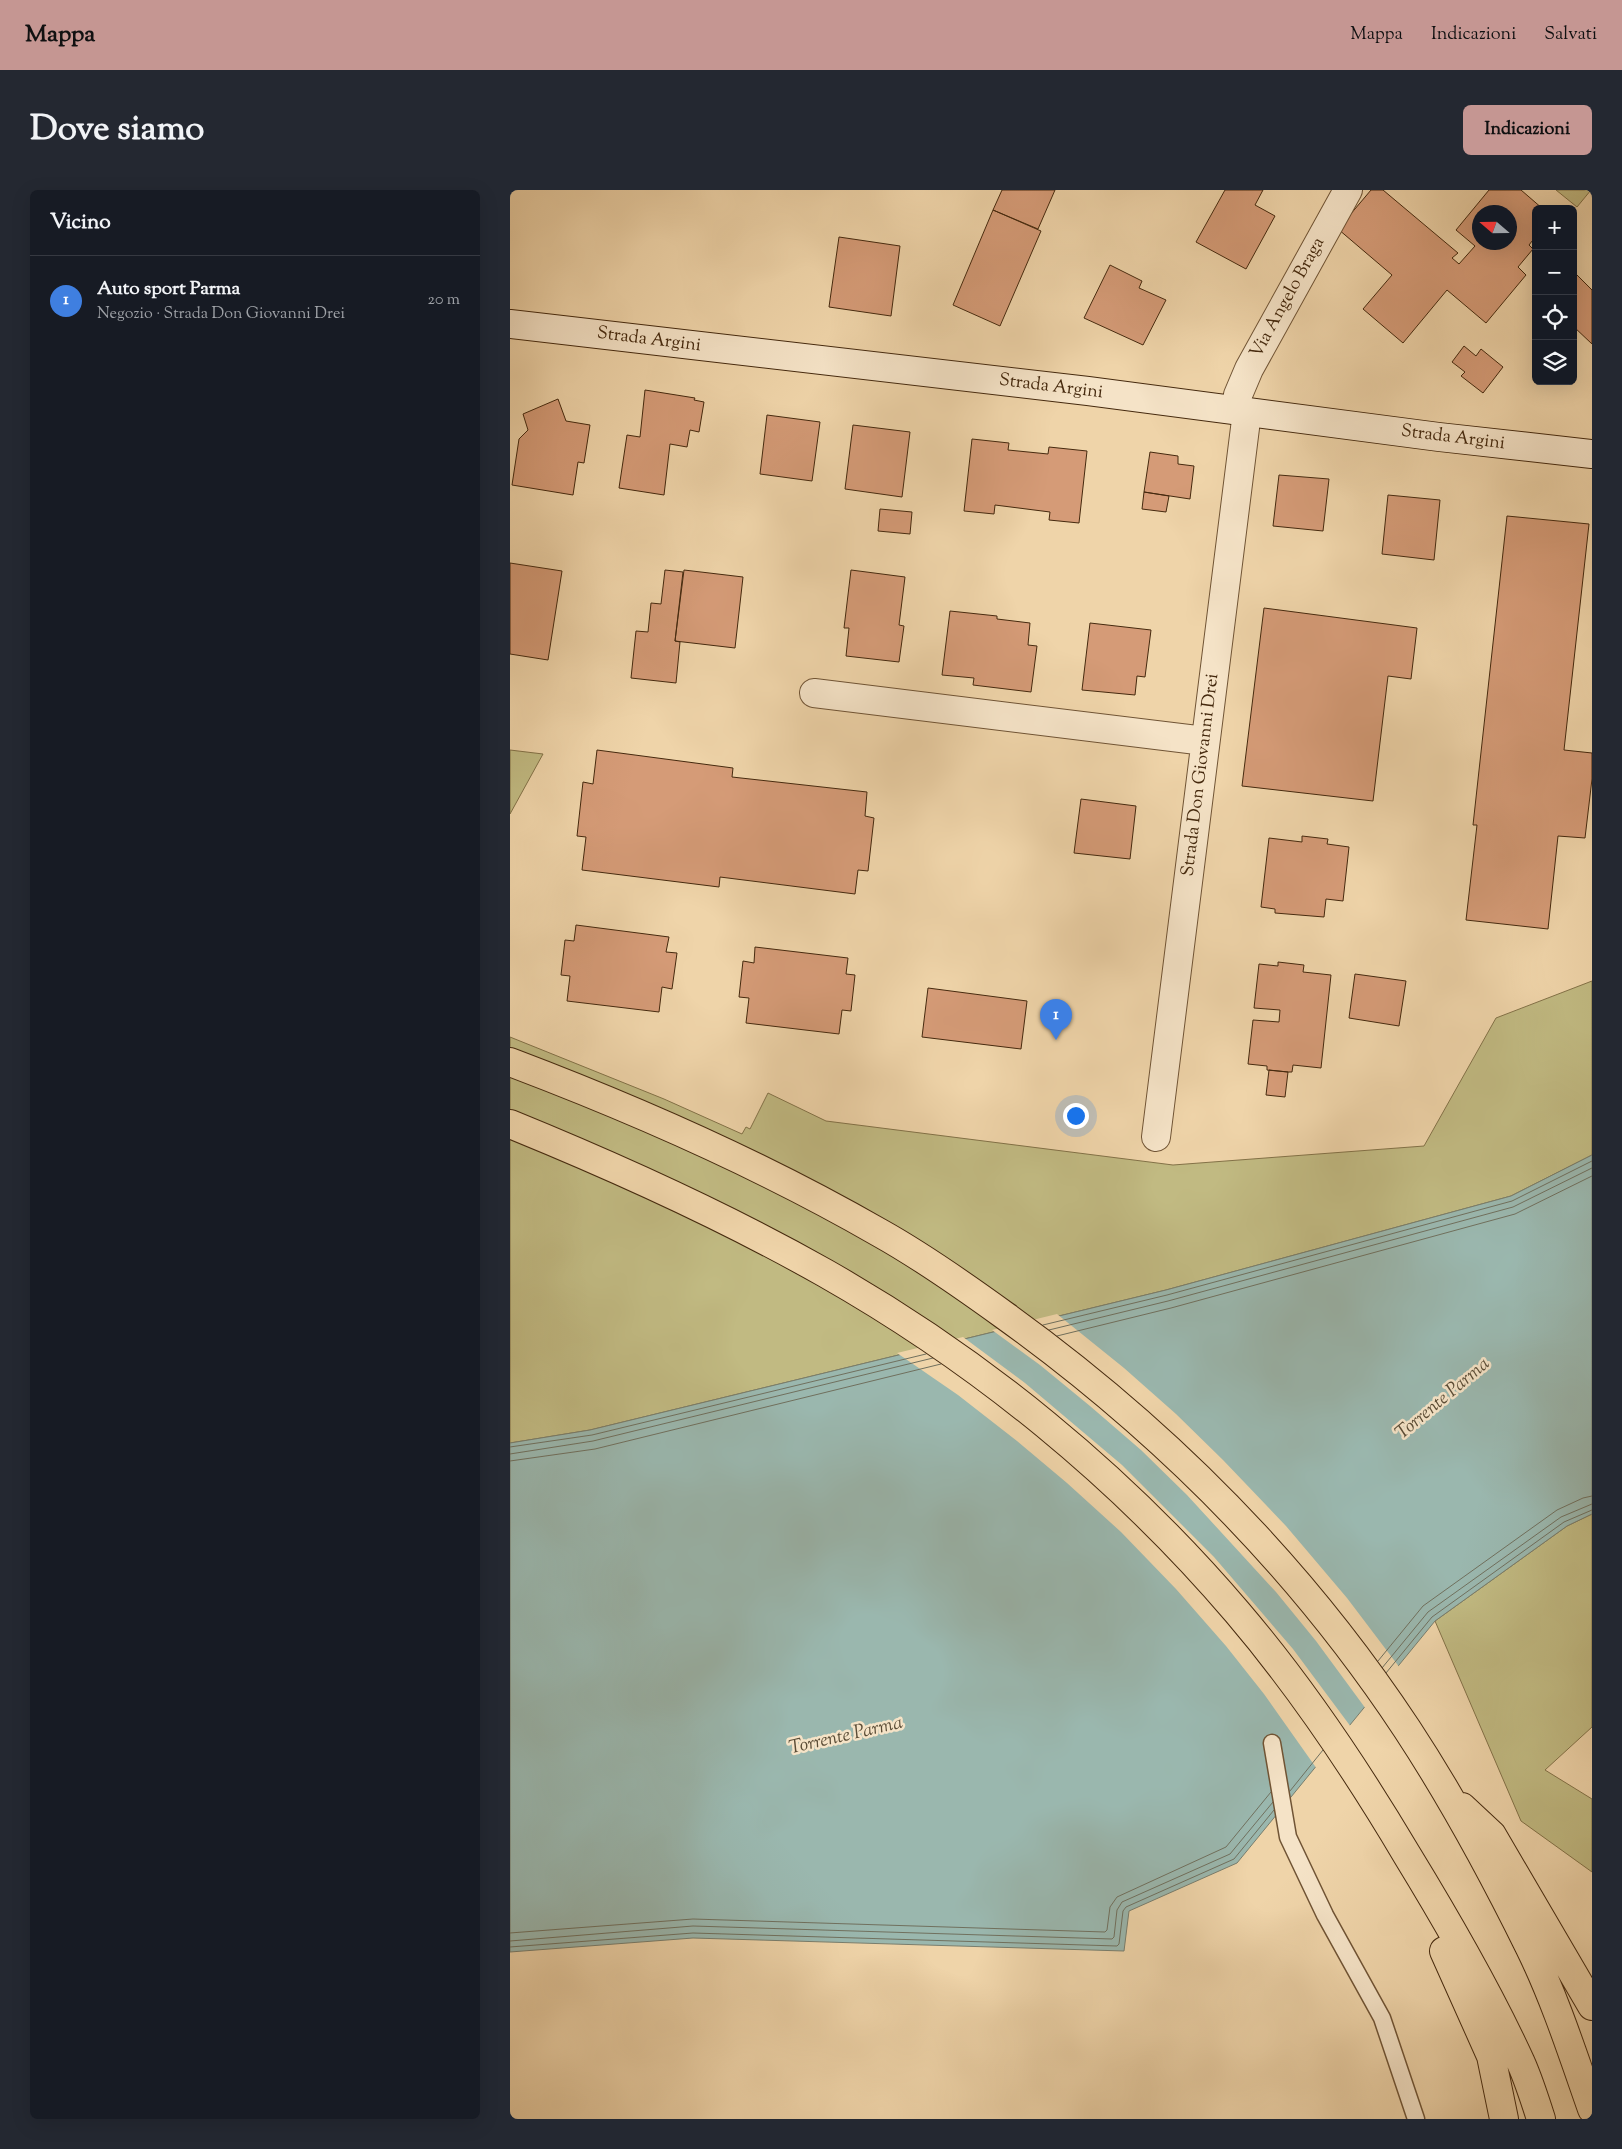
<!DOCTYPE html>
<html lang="it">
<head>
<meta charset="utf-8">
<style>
	body { margin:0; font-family:"Sorts Mill Goudy",serif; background:#242831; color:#f1f3f6 }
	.controls { position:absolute; right:15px; top:15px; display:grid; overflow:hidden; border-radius:8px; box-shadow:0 5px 20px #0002 }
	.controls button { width:45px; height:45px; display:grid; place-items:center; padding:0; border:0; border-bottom:1px solid #363941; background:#171b24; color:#f1f3f6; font:25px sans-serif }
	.compass { position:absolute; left:962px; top:15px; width:45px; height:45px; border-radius:50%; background:#171b24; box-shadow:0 5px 20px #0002; rotate:290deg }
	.you { position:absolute; left:565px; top:925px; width:18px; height:18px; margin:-12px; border:4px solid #fff; border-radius:50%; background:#1a73e8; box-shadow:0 0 0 8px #1a73e833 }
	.badge { display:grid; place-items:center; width:32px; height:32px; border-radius:50%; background:#c59692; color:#fff; font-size:16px; font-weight:700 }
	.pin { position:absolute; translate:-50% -41px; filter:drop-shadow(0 1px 2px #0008) }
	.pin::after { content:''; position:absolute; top:26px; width:18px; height:15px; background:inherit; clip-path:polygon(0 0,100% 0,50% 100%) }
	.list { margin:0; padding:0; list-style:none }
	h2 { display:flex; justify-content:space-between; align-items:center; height:65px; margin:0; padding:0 20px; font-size:21px }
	h2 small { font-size:16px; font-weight:400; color:#9ea1a6 }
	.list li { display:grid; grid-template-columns:32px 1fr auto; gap:15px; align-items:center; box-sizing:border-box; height:90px; padding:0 20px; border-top:1px solid #363941 }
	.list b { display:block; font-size:19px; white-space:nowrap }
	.list p { margin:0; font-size:16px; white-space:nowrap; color:#9ea1a6 }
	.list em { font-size:16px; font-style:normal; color:#9ea1a6 }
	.icon { flex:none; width:28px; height:28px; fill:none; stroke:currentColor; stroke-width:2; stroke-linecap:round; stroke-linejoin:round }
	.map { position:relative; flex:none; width:1082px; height:1929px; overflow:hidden; border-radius:8px }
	header { display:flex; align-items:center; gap:30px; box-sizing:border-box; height:70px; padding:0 25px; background:#c59692; color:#111 }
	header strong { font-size:24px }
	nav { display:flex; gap:28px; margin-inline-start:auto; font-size:18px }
	.intro { display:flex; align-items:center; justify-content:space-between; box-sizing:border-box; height:120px; padding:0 30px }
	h1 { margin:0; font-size:35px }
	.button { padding:12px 22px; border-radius:8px; background:#c59692; color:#111; font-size:18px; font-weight:700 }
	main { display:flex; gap:30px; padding:0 30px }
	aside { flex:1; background:#171b24; border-radius:8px; box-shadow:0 5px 20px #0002 }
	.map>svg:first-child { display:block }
	.green { fill:#c1ba82; stroke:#837248 }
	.water { fill:#9ab7ae; stroke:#787e6e }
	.pier { fill:#efd4a9 }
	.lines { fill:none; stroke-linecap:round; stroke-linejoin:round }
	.shore { stroke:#70705e; stroke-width:1 }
	.building { fill:#d59b77; stroke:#45290e; fill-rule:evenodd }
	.service-casing { stroke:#705435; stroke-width:19 }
	.minor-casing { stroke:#705435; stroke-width:30 }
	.secondary-casing { stroke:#45290e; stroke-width:30 }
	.trunk-casing { stroke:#45290e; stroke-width:30 }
	.service { stroke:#f5e3c7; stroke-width:16 }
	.minor { stroke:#f5e3c7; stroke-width:28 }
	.secondary { stroke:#f5e3c7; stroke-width:28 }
	.trunk { stroke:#efd4a9; stroke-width:28 }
	.labels { text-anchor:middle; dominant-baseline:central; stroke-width:5; stroke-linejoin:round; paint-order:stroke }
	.street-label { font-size:18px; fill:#45290e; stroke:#f5e3c7 }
	.water-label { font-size:19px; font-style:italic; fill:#5a4c36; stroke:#f5e3c7 }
</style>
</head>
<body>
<header>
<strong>Mappa</strong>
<nav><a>Mappa</a><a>Indicazioni</a><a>Salvati</a></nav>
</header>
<div class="intro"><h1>Dove siamo</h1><a class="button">Indicazioni</a></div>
<main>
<aside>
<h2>Vicino<small></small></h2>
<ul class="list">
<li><span class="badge" style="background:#3f7fe0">1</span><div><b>Auto sport Parma</b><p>Negozio · Strada Don Giovanni Drei</p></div><em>20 m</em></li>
</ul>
</aside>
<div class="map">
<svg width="1082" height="1929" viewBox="0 0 1082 1929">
	<rect width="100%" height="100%" fill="#efd4a9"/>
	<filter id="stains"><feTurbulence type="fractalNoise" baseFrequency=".004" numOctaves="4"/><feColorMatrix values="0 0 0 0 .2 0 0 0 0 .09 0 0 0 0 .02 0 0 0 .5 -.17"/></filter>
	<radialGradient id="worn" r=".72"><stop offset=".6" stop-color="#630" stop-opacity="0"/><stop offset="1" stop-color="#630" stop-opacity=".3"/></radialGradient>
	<path class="green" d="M1046,0H1081L1067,17Z
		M0,560L33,564L0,624Z
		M1082,791V965L1001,1006L656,1100L80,1240L0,1253V847L154,909L232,944L236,937L240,939L258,903L316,931L663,975L914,956L986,828Z
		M1082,1324V1537L1035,1580L1082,1609V1682L1011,1631L925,1431L1057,1336Z"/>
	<path class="water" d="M1082,965V1324L1057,1336L925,1431L727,1673L619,1721L614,1761L183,1748L0,1762V1253L80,1240L656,1100L1001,1006Z"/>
	<path class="pier" d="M547,1124L614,1178L666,1224L713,1270L776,1336L837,1408L890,1478L856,1519L806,1451L766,1402L677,1305L631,1260L580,1216L530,1175L482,1140Z
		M453,1147L515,1193L612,1275L704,1367L783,1459L841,1537L807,1579L754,1504L716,1456L666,1399L611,1342L557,1293L507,1251L448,1205L387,1163Z"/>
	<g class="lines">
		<path class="shore" d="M533,1135L657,1105L1002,1011L1082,971
			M539,1140L658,1111L1003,1017L1082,978
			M547,1146L661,1118L1005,1024L1082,986
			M0,1257L82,1245L416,1164
			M0,1264L83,1251L423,1168
			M0,1271L85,1259L431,1174
			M868,1471L913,1416L1047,1320L1073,1308L1082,1306
			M872,1478L918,1422L1051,1327L1082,1314
			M876,1483L922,1427L1054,1332L1082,1320
			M780,1601L813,1560
			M0,1743L183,1729L595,1742L597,1740L600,1717L607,1707L716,1657L761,1602
			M0,1751L183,1736L602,1749L604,1747L607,1720L612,1712L720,1664L763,1612
			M0,1757L183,1743L607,1756L609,1754L613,1721L616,1717L724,1669L764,1620"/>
	</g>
	<path class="building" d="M492,0H545L528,39L483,20Z
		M715,0H753L745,15L765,26L736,79L686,52Z
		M861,0H873L948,63L942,68L949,74L965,56L946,40L979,0H1011L1033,19H1026V46L1019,55L1023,59L1008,77L1016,85L976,133L937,100L893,153L853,119L882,85L828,39ZM969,22H999V52H969Z
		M483,20L531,41L490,136L443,115Z
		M329,47L390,56L381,126L319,117Z
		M600,75L632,91L629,98L656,110L633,155L574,128Z
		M1066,84L1082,100V154L1063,136V86Z
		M954,156L966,166L971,159L993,177L973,203L951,186L955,182L942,172Z
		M135,200L185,208L184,210L194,212L189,242L180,240L177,257L160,254L154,305L109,298L117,245L130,247Z
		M48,209L56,231L80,235L74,273L68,272L63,305L2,295L9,249L18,240L13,224Z
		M257,225L310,232L302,291L250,284Z
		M343,235L400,242L392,307L335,299Z
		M462,249L499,253L498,260L538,264L539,257L577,261L569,333L539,330L540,322L485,315L484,324L454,321Z
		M640,262L668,266V274L684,276L680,309L634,302Z
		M769,285L819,289L813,341L763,336Z
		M634,302L659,306L656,322L632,319Z
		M878,305L930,310L924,370L872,364Z
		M370,319L402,322L400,344L368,341Z
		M997,326L1079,334L1054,560L1082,563V589L1075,648L1048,646L1038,739L956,730L967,635H963Z
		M0,373L52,381L38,470L0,464Z
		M155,380L173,382L165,451L170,452L166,493L121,488L126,441L138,442L141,413L151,414Z
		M174,380L233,387L225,458L165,451Z
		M341,380L395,387L389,435L394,436L389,472L336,466L339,438H334Z
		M754,418L907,438L901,489L878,486L863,611L732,596Z
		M440,421L487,426V429L520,433L518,455L527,456L521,502L463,495L464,488L432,485Z
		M580,433L641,440L635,487L627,486L625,505L572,500Z
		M87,560L223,578L222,587L357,602L355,626L364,628L358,681L348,680L345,704L210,687L209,697L72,680L76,647L67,646L73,592L83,594Z
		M571,609L626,616L620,669L564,663Z
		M792,646L818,649L817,654L839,657L833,711L816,709L814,727L765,723V719L751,717L759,648L792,652Z
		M66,735L159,747L156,762L167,763L162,799L152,797L149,822L57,811L60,786L51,785L55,750L64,751Z
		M245,757L338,768L336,784L345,785L341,821L332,820L329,844L236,833L239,808L229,807L233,771L244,773Z
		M768,772L794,775L793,782L821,785L811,878L783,875L782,882H778L757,880V876L738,874L743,830L769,832L770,820L744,818L749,774L768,776Z
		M845,784L896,791L889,836L839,828Z
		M418,798L517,811L511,859L412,847Z
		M759,880L778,882L775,907L756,905Z"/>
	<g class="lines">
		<g class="service-casing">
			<path id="service" d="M762,1553L778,1647L815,1725L872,1828L906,1929"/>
		</g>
		<g class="minor-casing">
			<path id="minor" d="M725,220L728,205L739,179L838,0
				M304,503L695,551
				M646,947L737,222"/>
		</g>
		<g class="secondary-casing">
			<path id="secondary" d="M0,134L578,201L929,247L1082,264"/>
		</g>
		<g class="trunk-casing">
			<path id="trunk" d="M0,872C127,920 252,975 370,1043C413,1067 454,1096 494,1125C651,1238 790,1377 897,1539C943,1609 983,1683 1020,1758C1045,1809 1063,1865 1082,1919
				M0,934C108,978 214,1026 315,1083C470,1171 611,1286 727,1422C791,1497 846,1579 897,1665C938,1732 978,1801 1011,1873C1019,1891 1025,1910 1031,1929
				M952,1617L982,1645L1082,1816
				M934,1761L981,1866L994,1929"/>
		</g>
		<use href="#service" class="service"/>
		<use href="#minor" class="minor"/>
		<use href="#secondary" class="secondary"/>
		<use href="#trunk" class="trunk"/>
	</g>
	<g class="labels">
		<g class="street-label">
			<text transform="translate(778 108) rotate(-61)">Via Angelo Braga</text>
			<text transform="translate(139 150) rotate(7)">Strada Argini</text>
			<text transform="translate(541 197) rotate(7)">Strada Argini</text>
			<text transform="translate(943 248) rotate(7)">Strada Argini</text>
			<text transform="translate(691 585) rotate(-83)">Strada Don Giovanni Drei</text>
		</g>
		<g class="water-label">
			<text transform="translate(933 1209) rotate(-40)">Torrente Parma</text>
			<text transform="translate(336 1546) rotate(-13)">Torrente Parma</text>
		</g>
	</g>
	<rect width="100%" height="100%" filter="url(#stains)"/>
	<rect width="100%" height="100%" fill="url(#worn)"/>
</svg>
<div class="controls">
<button>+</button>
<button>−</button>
<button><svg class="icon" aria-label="locate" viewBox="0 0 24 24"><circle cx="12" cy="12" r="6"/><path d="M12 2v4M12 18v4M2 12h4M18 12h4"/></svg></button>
<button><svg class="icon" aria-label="layers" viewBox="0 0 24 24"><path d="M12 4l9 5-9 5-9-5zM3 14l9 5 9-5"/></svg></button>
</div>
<svg class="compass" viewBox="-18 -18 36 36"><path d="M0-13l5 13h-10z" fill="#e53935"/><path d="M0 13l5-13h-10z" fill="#9ea1a6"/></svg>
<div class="you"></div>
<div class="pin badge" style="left:546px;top:850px;background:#3f7fe0">1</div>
</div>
</main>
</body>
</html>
